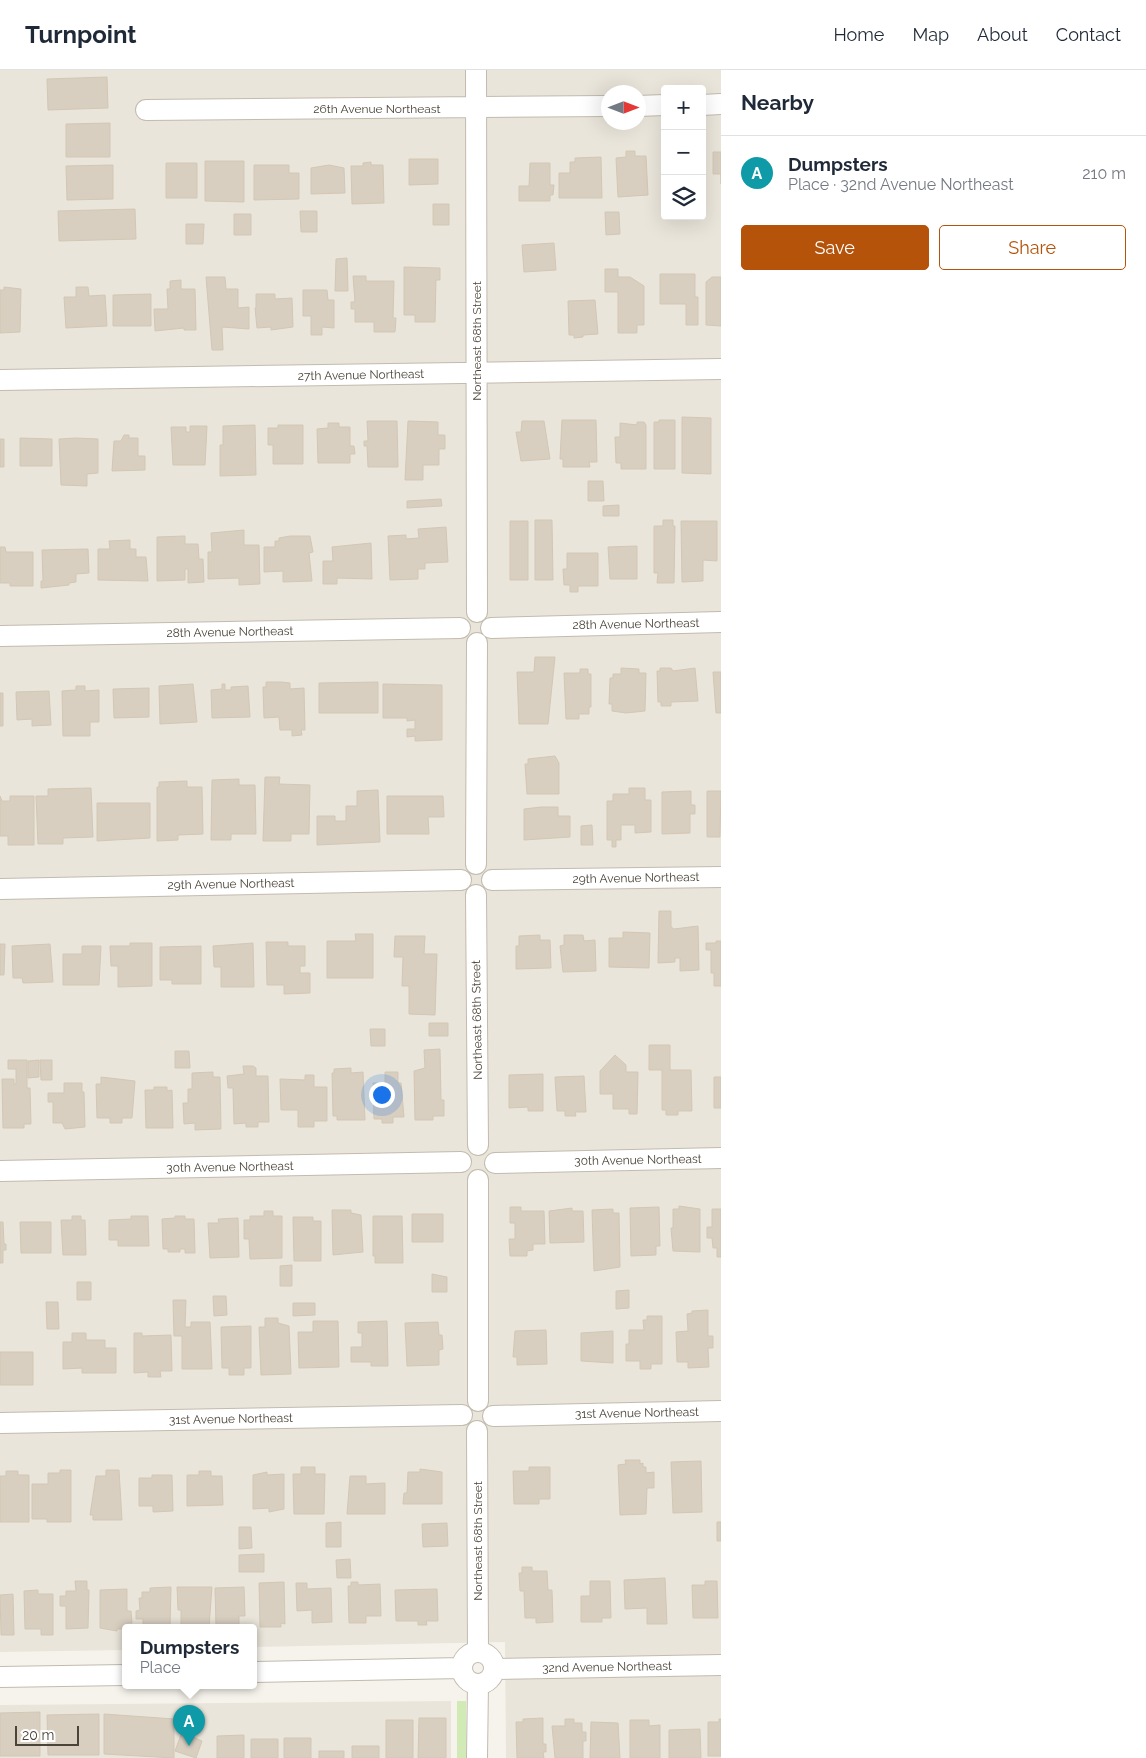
<!DOCTYPE html>
<html lang="en">
<head>
<meta charset="utf-8">
<style>
	body { margin:0; font-family:Raleway,sans-serif; background:#f2f2f3; color:#1f2937 }
	.controls { position:absolute; right:15px; top:15px; display:grid; overflow:hidden; border-radius:5px; box-shadow:0 5px 20px #0002 }
	.controls button { width:45px; height:45px; display:grid; place-items:center; padding:0; border:0; border-bottom:1px solid #e0e1e3; background:#fff; color:#1f2937; font:25px sans-serif }
	.compass { position:absolute; left:601px; top:15px; width:45px; height:45px; border-radius:50%; background:#fff; box-shadow:0 5px 20px #0002; rotate:90deg }
	.scale { position:absolute; left:15px; bottom:12px; width:64px; box-sizing:border-box; padding-left:5px; border:2px solid #4b4439; border-top:0; font-size:14px; line-height:18px; white-space:nowrap; color:#4b4439; -webkit-text-stroke:4px #fff; paint-order:stroke }
	.you { position:absolute; left:381px; top:1024px; width:18px; height:18px; margin:-12px; border:4px solid #fff; border-radius:50%; background:#1a73e8; box-shadow:0 0 0 8px #1a73e833 }
	.badge { display:grid; place-items:center; width:32px; height:32px; border-radius:50%; background:#b45309; color:#fff; font-size:16px; font-weight:700 }
	.pin { position:absolute; translate:-50% -41px; filter:drop-shadow(0 1px 2px #0008) }
	.pin::after { content:''; position:absolute; top:26px; width:18px; height:15px; background:inherit; clip-path:polygon(0 0,100% 0,50% 100%) }
	.popup { position:absolute; left:122px; top:1554px; width:135px; height:65px; box-sizing:border-box; display:grid; place-content:center; border-radius:5px; background:#fff; filter:drop-shadow(0 1px 4px #0005); font-size:16px; white-space:nowrap; color:#747a83 }
	.popup b { font-size:19px; color:#1f2937 }
	.popup::after { content:''; position:absolute; left:50%; top:100%; margin-left:-10px; border:10px solid transparent; border-top-color:#fff }
	.list { margin:0; padding:0; list-style:none }
	h2 { display:flex; justify-content:space-between; align-items:center; height:65px; margin:0; padding:0 20px; font-size:21px }
	h2 small { font-size:16px; font-weight:400; color:#747a83 }
	.list li { display:grid; grid-template-columns:32px 1fr auto; gap:15px; align-items:center; box-sizing:border-box; height:75px; padding:0 20px; border-top:1px solid #e0e1e3 }
	.list b { display:block; font-size:19px; white-space:nowrap }
	.list p { margin:0; font-size:16px; white-space:nowrap; color:#747a83 }
	.list em { font-size:16px; font-style:normal; color:#747a83 }
	.actions { display:flex; gap:10px; padding:15px 20px }
	.actions a { flex:1; padding:11px 0; border:1px solid #b45309; border-radius:5px; text-align:center; font-size:18px; color:#b45309 }
	.actions .main { background:#b45309; color:#fff }
	.icon { flex:none; width:28px; height:28px; fill:none; stroke:currentColor; stroke-width:2; stroke-linecap:round; stroke-linejoin:round }
	.map { position:relative; flex:none; width:721px; height:1688px; overflow:hidden }
	header { display:flex; align-items:center; gap:30px; box-sizing:border-box; height:70px; padding:0 25px; background:#fff; border-bottom:1px solid #e0e1e3 }
	header strong { font-size:24px }
	nav { display:flex; gap:28px; margin-inline-start:auto; font-size:18px }
	main { display:flex }
	aside { flex:1; background:#fff }
	.map>svg:first-child { display:block }
	.residential { fill:#eae5da; fill-rule:evenodd }
	.green { fill:#d2eab5 }
	.building { fill:#d8cfc1; stroke:#d3c7b4 }
	.lines { fill:none; stroke-linecap:round; stroke-linejoin:round }
	.minor-casing { stroke:#c2bbae; stroke-width:22 }
	.minor { stroke:#fff; stroke-width:20 }
	.labels { text-anchor:middle; dominant-baseline:central; stroke-width:4.5; stroke-linejoin:round; paint-order:stroke }
	.street-label { font-size:12px; fill:#4b4439; stroke:#fff }
</style>
</head>
<body>
<header>
<strong>Turnpoint</strong>
<nav><a>Home</a><a>Map</a><a>About</a><a>Contact</a></nav>
</header>
<main>
<div class="map">
<svg width="721" height="1688" viewBox="0 0 721 1688">
	<rect width="100%" height="100%" fill="#f6f3ec"/>
	<path class="residential" d="M0,0H721V1688H506L505,1572L253,1577V1557H125V1580L0,1582ZM665,19H702V146H665ZM608,22H638V52H608Z
		M451,1631V1688H0V1635Z"/>
	<path class="green" d="M457,1631H466V1688H457Z"/>
	<path class="building" d="M107,7L108,38L48,40L47,9Z
		M110,53V87H66V54Z
		M626,81H635V86H646L648,125L618,127L616,88L626,87Z
		M713,82H721V114V104H713Z
		M601,87L602,128H559V103H570V92H575V88Z
		M409,89H438V114L409,115Z
		M205,91H244V132L205,131Z
		M371,92V95H383L384,133L352,134L351,96H363V93Z
		M166,93H197V128H166Z
		M530,93H550V115H554L553,125H550V131H519V116H529Z
		M113,95V129L67,130L66,96Z
		M254,95H289V103H299V129L254,130Z
		M329,95L344,98L345,123L311,124V98Z
		M433,134H449V155H433Z
		M135,139L136,169L59,171L58,141Z
		M300,141H317V162H301Z
		M605,142H619L620,164L606,165Z
		M234,144H251V165H234Z
		M186,154H204L203,174H186Z
		M554,173L556,200L524,202L522,175Z
		M347,188L348,221H335L336,189Z
		M404,197L440,198V210H436L435,252H415V245H404Z
		M605,199H618V207H630L644,216V255H637V263H618V222H605Z
		M660,204H695V227H698V255H686V234H660Z
		M353,206H366V211H394L393,248H396L395,262H374V252H355V239H351V232H355Z
		M206,207H225L226,219H238V238L249,237V259L222,257L223,280H212Z
		M712,207H721V256L706,255V212Z
		M181,210V219H195L196,260H184V258L155,261L154,239H168L167,219H170V211Z
		M4,217L21,219L20,262L0,263V220H4Z
		M76,217H88L89,226L105,225L107,256L66,258L64,227H76Z
		M303,220H327L328,230H334V258L322,257V265H311V246H303Z
		M151,224V256H113V225Z
		M256,224H275V229L292,228L293,257L271,260V257L257,258L255,238H256Z
		M595,230L598,264L583,265V267L574,268V265H569L568,231Z
		M682,347L711,348V404L682,403Z
		M562,350H596L597,392H589L590,397H563V389H560Z
		M659,350H675V399H654V352H659Z
		M367,351H397L398,397H368L367,376H364V371H368Z
		M408,351L438,352V365H445V379H439V395H423V410H405Z
		M522,351H544L550,389L521,391L516,362H521Z
		M637,352H644L646,355V399H621V393H616L615,367H620V353L637,355Z
		M328,353H339V357H350V376H354L355,384H350V393H318L317,359L328,358Z
		M255,355L256,405L220,406V375H223V356Z
		M278,355H303V394H273V375H268V358H278Z
		M190,356H207L205,395H173L171,357H186V362H190Z
		M124,365H129V368H138V386H145V400L112,401L114,371H121Z
		M20,368L52,369V396H20Z
		M76,368L98,369V403L87,404V416L61,415L59,369Z
		M0,369H4V397H0Z
		M588,411H603L604,431H588Z
		M441,429L442,436L407,438V431Z
		M619,435V446H603V436Z
		M535,450H552L553,510H535Z
		M663,450H673V456H675L674,513H657L658,503H654V456H663Z
		M510,451H528V510H510Z
		M681,451H717V491L703,490V511L682,512Z
		M446,457L448,492L425,493V499H418V509L390,510L388,466L406,465V469L419,468L418,459Z
		M244,460V475H259L260,514L239,515V508L208,509V482H212L211,463Z
		M185,466V474H198L199,489H203L204,512L188,513V499H185V510L157,511V467Z
		M290,466H310L313,482L309,483L312,511L283,512V501L264,502V477H275V471H279V468Z
		M130,470V479H136V487H146L148,511L98,510V479H110L109,471Z
		M371,473L372,509L337,508V514H323V491H333L332,477Z
		M637,476V509H610L608,477Z
		M0,477H5L6,482H33V516H10V513H0Z
		M88,479L89,503L76,504V512L69,513V515L41,518V511H43L42,480Z
		M567,483H598V516H578V522H570V515H564L563,499H567Z
		M535,587H555L548,654H519L517,602H534Z
		M621,598L639,599V603H646L645,641L626,643L612,641V634H609L610,608H613V604H621Z
		M660,598H671L673,601L695,598L698,631L671,632V636H661V632H658L657,601H660Z
		M580,599H588V604H591V637H589V644H579V649H566L564,603H580Z
		M713,602H721V643H716Z
		M266,612H281L290,613V619L304,618L305,660H301L302,665L292,666V660H280L279,647L264,648L263,617H266Z
		M378,612V643H319V613Z
		M193,614L197,652L160,654L159,616Z
		M222,614H225V620H231V617L248,616L250,647L212,648L211,620L222,619Z
		M383,614L442,615V670L415,671V666L407,667V659H415V650L407,651V648H383Z
		M76,616H85V621L99,620V652H90V666H63L62,621L76,620Z
		M149,618V647L114,648L113,619Z
		M49,621L51,655L32,656V649L17,650L16,622Z
		M0,623H3V656H0Z
		M555,686L559,693V724H527L525,694H528V689Z
		M265,707H280L279,714L310,715L309,764H291V771H263Z
		M239,709V715H255L256,764H231V770H211L212,710Z
		M187,711V717H202L203,764L178,765V770L157,771V717H159V712Z
		M91,718L93,767L63,768V774H38L36,726H48V719Z
		M629,718H645V730H651V762L635,763V755H621V770H616V777H612V770H607V731H613V724H629Z
		M378,720L380,772L317,775V746H335V751H346V736H357V721Z
		M691,721V735H695V744H690V763L662,764V722Z
		M707,721H721L720,767H707Z
		M0,726L2,731H10V726H34V775H8V766H0Z
		M387,726H443L444,747H428L429,764H387Z
		M97,733H150V768L97,771Z
		M541,737H558V746H570V767L524,770V739Z
		M592,755L593,775H581V756Z
		M659,841H671V857L674,859L698,856L699,900L680,901V888H675V892L658,893Z
		M623,862L650,863L649,898L609,897V868H623Z
		M355,864H373V908H327V871H356Z
		M540,865V870H550L551,898L516,899V876H519V866Z
		M564,865H583L584,871L595,870L596,901L563,902L560,876L564,875Z
		M395,866H425L424,884H437L435,945L409,944V916H402L403,887H394Z
		M716,871H721V916H714V903H711V880H706V873H716Z
		M266,872H288V876H305V896H300V903H310V923L284,924V915H267Z
		M130,873H152V916L118,917V896H111L110,876H130Z
		M253,873L254,917H221V897H214L213,876Z
		M0,874H5L4,905H0Z
		M50,874L53,912L23,913L22,908H13L12,876Z
		M82,876H101L99,915H63V884H82Z
		M201,876V914H172V910H160V877Z
		M429,953H448V966H429Z
		M370,959H385V976H371Z
		M649,975H670V1000H691L692,1041H678V1045H666V1040H662V1000H649Z
		M440,979L441,1030H444V1046H433V1050H415L414,1001L425,998L424,980Z
		M175,981H189L190,998H175Z
		M615,985L626,995V1002H638L637,1044H629V1039H613V1024H600V1001Z
		M8,990H27V1018H30L31,1054H24V1058H3L2,1009H14V1015L16,1013V999H8Z
		M39,990V1007L28,1008V991Z
		M40,990H52V1010H41Z
		M243,996H253L256,998V1006H268L269,1052H258V1057H246V1053L234,1054L233,1018H228L227,1006L244,1004Z
		M351,998V1003L363,1002L365,1050H337V1046H333L332,1003H334V999Z
		M213,1002V1007H220L221,1059L195,1060V1053L184,1054L183,1033H188V1019H192V1003Z
		M385,1002H398V1013H401L404,1047H393V1053H382V1049H374L373,1013H385Z
		M543,1004V1041H528V1037L509,1038V1005Z
		M305,1005H314V1017H327V1051H314V1057H298V1040H281L280,1009L305,1010Z
		M584,1006L586,1042H575L576,1046H565V1041H557L555,1007Z
		M101,1007L135,1011L132,1048H122V1053H110V1048H97L96,1014H101Z
		M714,1007H721V1038H714Z
		M64,1013H82V1022H84L85,1057L65,1059L62,1053H53V1032H48V1023H64Z
		M154,1017H167V1021L172,1020L173,1058H146L145,1020H154Z
		M679,1136L700,1139V1182L673,1181L671,1158H673V1139H679Z
		M510,1137H521V1141H544L545,1174H533V1180L527,1181V1186H510L509,1169H515V1153H510Z
		M659,1137L660,1176H656V1185L631,1186L630,1138Z
		M572,1138V1141H583L584,1172L550,1173L549,1141Z
		M613,1139V1143H619L620,1197L594,1201L592,1140Z
		M712,1139H721V1187H717V1178H713L712,1168H707V1157H712Z
		M332,1140H351V1143L361,1145L363,1182L333,1185Z
		M264,1141H273V1146H282V1188L250,1189L249,1169H244V1150H250V1146H264Z
		M412,1144H443V1172H412Z
		M72,1146H81V1150H85L86,1185H63L61,1150H72Z
		M131,1146H148L149,1176H118V1170H109V1150L131,1149Z
		M175,1146H185V1149H194L195,1183H185V1179H180V1182H168V1179H163L162,1149L175,1148Z
		M373,1146H402L403,1193H375V1186H373Z
		M293,1147H313V1151H321V1191H294Z
		M238,1148L239,1187L210,1188L208,1153H219L218,1149Z
		M0,1152H3L4,1174H6V1180H3V1193H0Z
		M20,1152H51V1183H21Z
		M292,1195V1216H280V1196Z
		M432,1204L447,1207V1222H432Z
		M77,1212H91V1230H77Z
		M629,1220V1238L616,1239V1221Z
		M213,1226H226L227,1245L214,1246Z
		M173,1230H186L185,1257H191V1252H210L212,1299H182V1266H174Z
		M46,1232H58L59,1259H47Z
		M293,1233H315V1245L293,1246Z
		M708,1240V1266H713V1278H708L709,1297L688,1298V1292H677L676,1262L688,1261L687,1244L692,1243V1241Z
		M647,1246H662V1294H651V1299H640V1291H626V1274H629V1260H644L643,1250H647Z
		M265,1248H278V1253L289,1256L291,1304L261,1305L259,1257H265Z
		M313,1251H338L339,1297L299,1298L298,1262H313Z
		M387,1251L388,1296H371V1292H351V1277H362V1263H358V1252Z
		M438,1252L439,1265H442L443,1279L439,1280V1295L407,1296L405,1253Z
		M251,1256V1298H244V1305H229V1298H222L221,1257Z
		M546,1260L547,1294L517,1295V1287H513L515,1261Z
		M613,1261V1293L581,1291V1263Z
		M72,1263H86V1270H105V1278H116V1303H82V1298L63,1299V1272H72Z
		M134,1263H142V1266L171,1265L172,1301H160L161,1307H148V1302L134,1303Z
		M0,1282H33V1315H0Z
		M625,1390H640V1394L643,1393V1397H646V1403L654,1402V1418H647L646,1444L620,1445L618,1395L626,1394Z
		M701,1391L702,1442L673,1443L671,1392Z
		M301,1397H315V1404H325L324,1444H294L293,1404H301Z
		M529,1397H550V1429H539V1434H514L513,1401H529Z
		M420,1399L442,1402V1434H403L404,1423H407L408,1402H420Z
		M60,1400H71V1452H47V1449H32V1414H48V1403H60Z
		M106,1400H119L122,1450H93V1445H90L96,1406H106Z
		M6,1401H18V1405H29V1452H0V1406H6Z
		M199,1401H211V1406H222L223,1435L187,1436V1405H199Z
		M267,1402V1405L284,1404V1439L269,1442V1438L253,1439V1405Z
		M152,1405H172L173,1441L153,1442V1436H139V1408H152Z
		M350,1406H366V1414L385,1413V1444H347Z
		M341,1452V1477H326V1453Z
		M717,1452H721V1471H717Z
		M447,1453L448,1476L423,1477L422,1454Z
		M239,1457H251L252,1478L239,1479Z
		M264,1484V1502H239V1485Z
		M350,1489L351,1508H337L336,1490Z
		M522,1497H532V1501H547L548,1520H552L553,1552L536,1553V1548H525L524,1521H520L519,1503H522Z
		M665,1508L667,1554H647V1538L625,1539L624,1510Z
		M75,1511H87V1520H89L88,1558L66,1559V1536H60V1526H66V1521H76Z
		M590,1511H610L611,1548H602V1552H581V1526H590Z
		M705,1511H717L718,1548H693L692,1515H705Z
		M284,1512L285,1554L281,1553V1557H260L259,1513Z
		M351,1512H358V1515L380,1514L381,1546H366V1553H349L348,1516H351Z
		M296,1513H307V1519L331,1518L332,1552L312,1553V1540L297,1541Z
		M171,1517L170,1557H143V1549H136V1541L140,1540L139,1528H142V1522H150V1518Z
		M177,1517H212L209,1557H181V1540H178Z
		M244,1517L245,1546H239V1557H216L215,1518Z
		M127,1519V1541H131L132,1553H127L125,1559H117V1561L100,1558V1520Z
		M437,1519L438,1551H426L427,1555H418V1551H396L395,1520Z
		M38,1520V1524H53V1565H41V1559H25L24,1521Z
		M13,1524L14,1565H1L0,1525Z
		M40,1642V1686H0V1643Z
		M99,1644V1685H48L47,1645Z
		M104,1644L174,1649V1688L104,1684Z
		M419,1648H446V1688H418Z
		M543,1648V1674H546V1682H543L544,1688H517L516,1652H523V1649Z
		M565,1649H574V1653H582V1662H586V1671H583V1688H555L552,1656H565Z
		M719,1649H721V1686H708V1652H719Z
		M386,1650H413V1688H386Z
		M630,1650H649V1656L660,1655V1688H630Z
		M591,1652L618,1653L620,1688H590Z
		M700,1659L701,1688H669V1660Z
		M182,1662L202,1671L196,1688L175,1681Z
		M244,1665V1688H217V1666Z
		M284,1668H311V1688H284Z
		M251,1669H278V1688H251Z
		M352,1676H379V1688H352Z
		M319,1681H344V1688H319Z"/>
	<g class="lines">
		<g class="minor-casing">
			<path id="minor" d="M476,0L477,542
				M702,35L721,34
				M638,36L665,35
				M146,40L608,36
				M0,310L721,299
				M491,558L721,552
				M0,566L460,558
				M476,794L477,573
				M492,810L721,807
				M0,819L461,810
				M476,825L478,1075
				M495,1093L721,1088
				M0,1101L461,1092
				M478,1110V1331
				M493,1346L721,1341
				M0,1353L462,1345
				M477,1361L478,1582
				M462 1598a16 16 0 1 1 32 0a16 16 0 1 1-32 0Z
				M494,1599L721,1595
				M253,1602L462,1598
				M0,1607L125,1605
				M477,1688L478,1614"/>
		</g>
		<use href="#minor" class="minor"/>
	</g>
	<g class="labels">
		<g class="street-label">
			<text x="377" y="39">26th Avenue Northeast</text>
			<text transform="translate(477 271) rotate(-90)">Northeast 68th Street</text>
			<text transform="translate(361 305) rotate(-1)">27th Avenue Northeast</text>
			<text transform="translate(636 554) rotate(-1)">28th Avenue Northeast</text>
			<text transform="translate(230 562) rotate(-1)">28th Avenue Northeast</text>
			<text transform="translate(636 808) rotate(-1)">29th Avenue Northeast</text>
			<text transform="translate(231 814) rotate(-1)">29th Avenue Northeast</text>
			<text transform="translate(477 950) rotate(-91)">Northeast 68th Street</text>
			<text transform="translate(638 1090) rotate(-1)">30th Avenue Northeast</text>
			<text transform="translate(230 1097) rotate(-1)">30th Avenue Northeast</text>
			<text transform="translate(637 1343) rotate(-1)">31st Avenue Northeast</text>
			<text transform="translate(231 1349) rotate(-1)">31st Avenue Northeast</text>
			<text transform="translate(478 1471) rotate(-90)">Northeast 68th Street</text>
			<text transform="translate(607 1597) rotate(-1)">32nd Avenue Northeast</text>
		</g>
	</g>
</svg>
<div class="controls">
<button>+</button>
<button>−</button>
<button><svg class="icon" aria-label="layers" viewBox="0 0 24 24"><path d="M12 4l9 5-9 5-9-5zM3 14l9 5 9-5"/></svg></button>
</div>
<svg class="compass" viewBox="-18 -18 36 36"><path d="M0-13l5 13h-10z" fill="#e53935"/><path d="M0 13l5-13h-10z" fill="#747a83"/></svg>
<div class="scale">20 m</div>
<div class="you"></div>
<div class="pin badge" style="left:189px;top:1676px;background:#0f9aa8">A</div>
<div class="popup"><b>Dumpsters</b>Place</div>
</div>
<aside>
<h2>Nearby<small></small></h2>
<ul class="list">
<li><span class="badge" style="background:#0f9aa8">A</span><div><b>Dumpsters</b><p>Place · 32nd Avenue Northeast</p></div><em>210 m</em></li>
</ul>
<div class="actions"><a class="main">Save</a><a>Share</a></div>
</aside>
</main>
</body>
</html>
